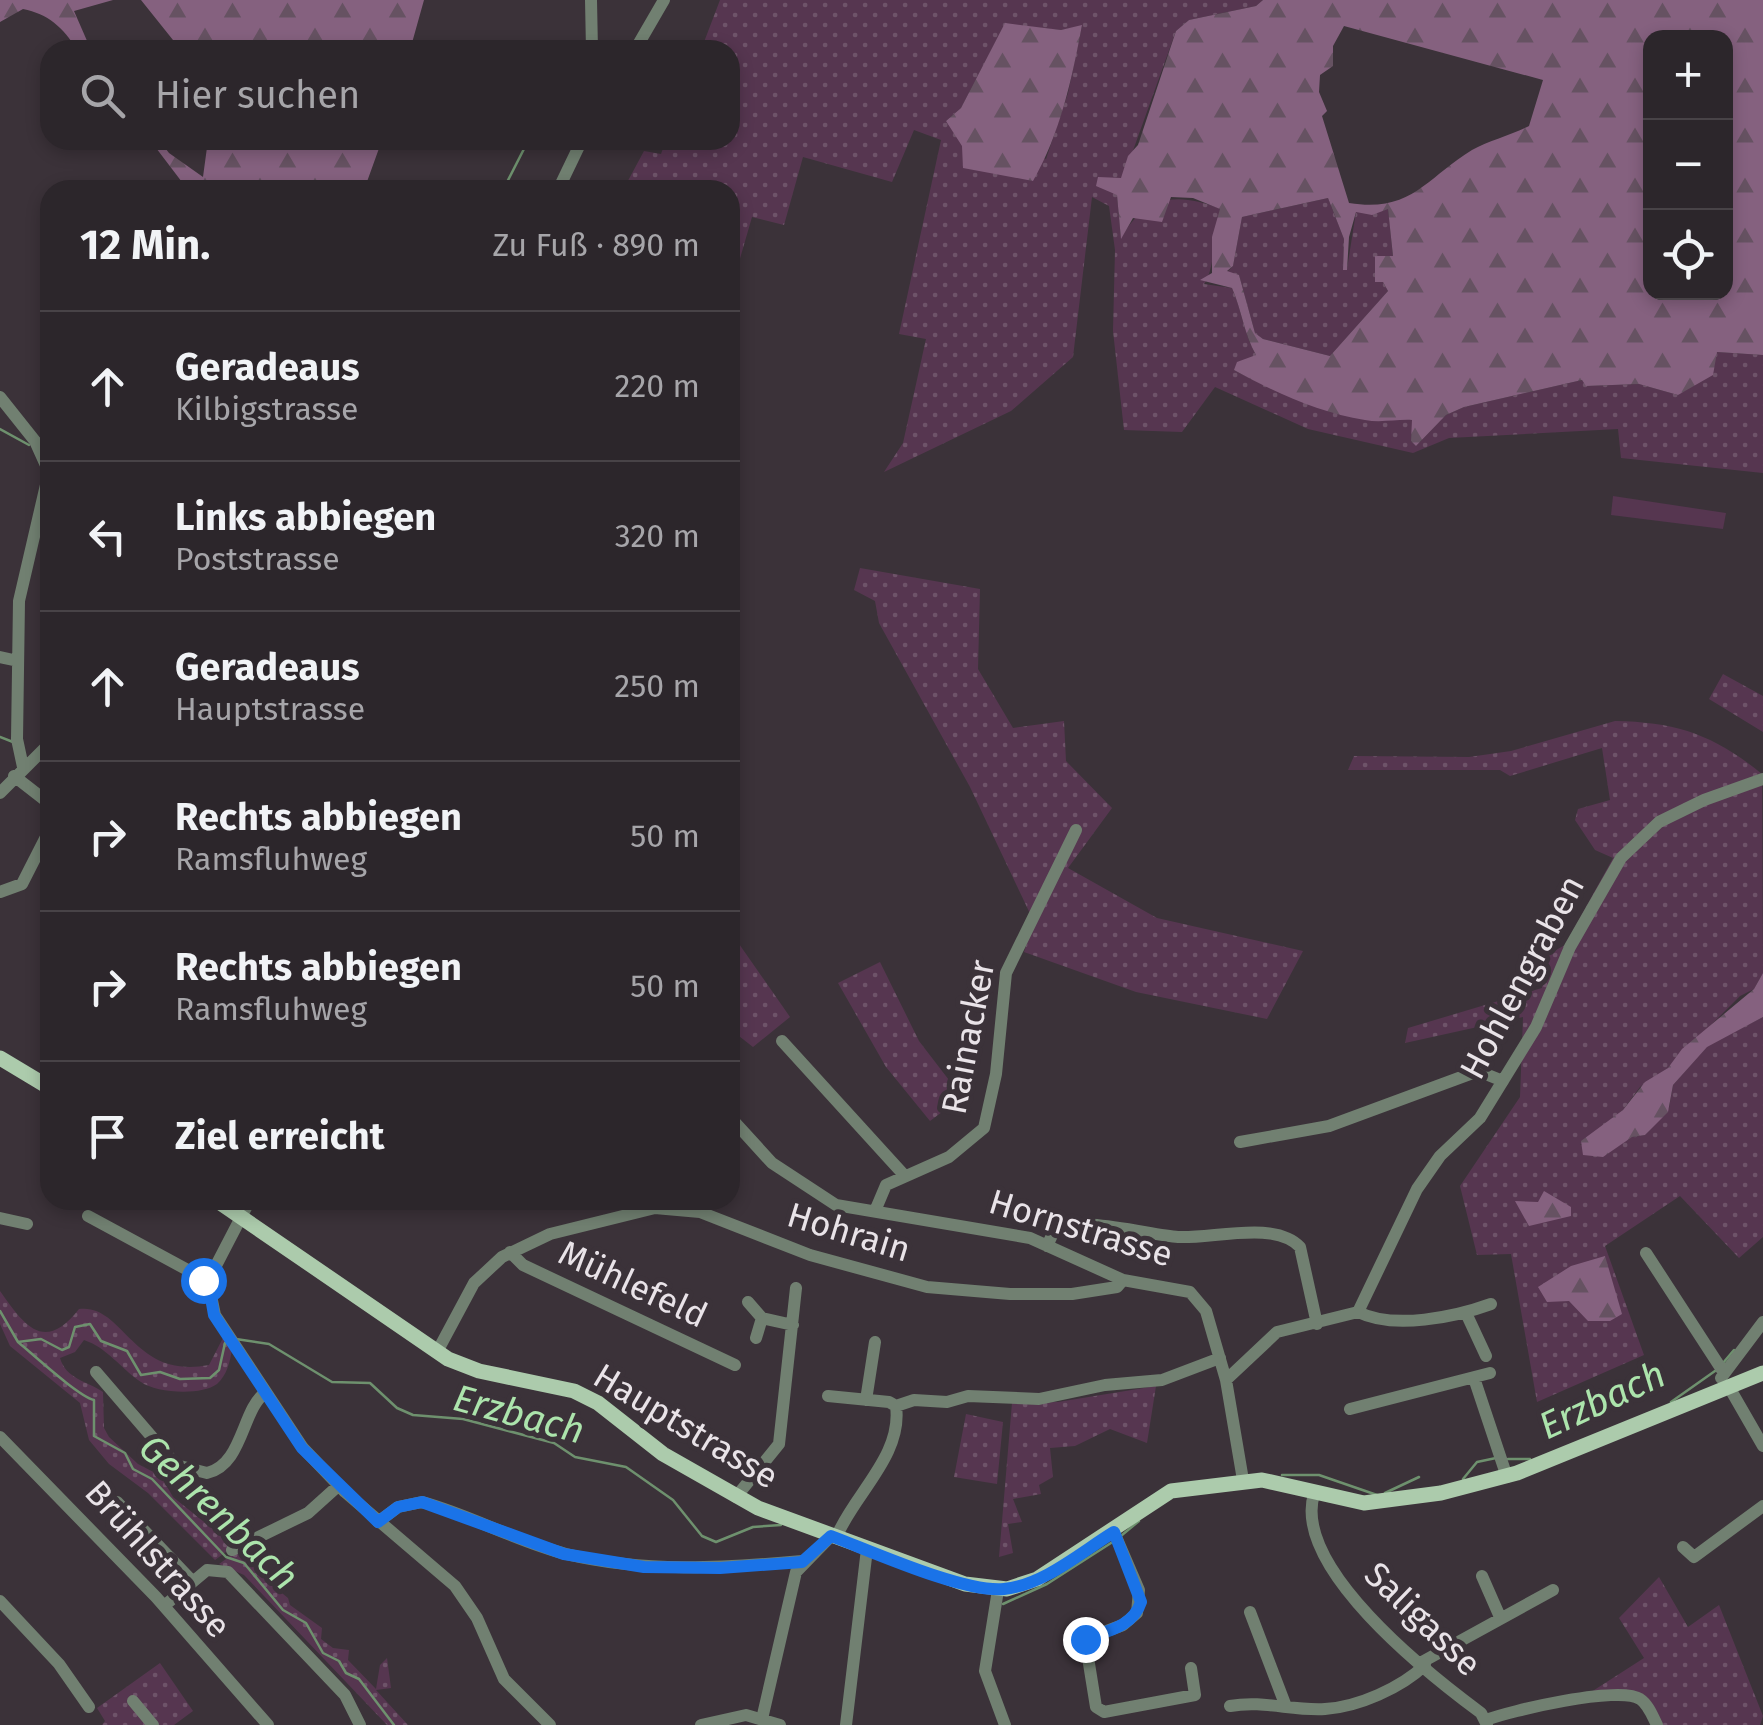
<!DOCTYPE html>
<html lang="de">
<head>
<meta charset="utf-8">
<style>
	body { margin:0; font-family:"Fira Sans",sans-serif; background:#342e33; color:#f1f3f6 }
	.controls { position:absolute; right:30px; top:30px; display:grid; overflow:hidden; border-radius:20px; box-shadow:0 5px 15px #0003 }
	.controls button { width:90px; height:90px; display:grid; place-items:center; padding:0; border:0; border-bottom:2px solid #484347; background:#2c262b; color:#f1f3f6; font:50px sans-serif }
	.stop { position:absolute; width:30px; height:30px; margin:-22px; border:8px solid #1a73e8; border-radius:50%; background:#fff }
	.stop.end { background:#1a73e8; border-color:#fff; box-shadow:0 2px 10px #0008 }
	.list { margin:0; padding:0; list-style:none }
	h2 { display:flex; justify-content:space-between; align-items:center; height:130px; margin:0; padding:0 40px; font-size:42px }
	h2 small { font-size:32px; font-weight:400; color:#a6a5a9 }
	.list li { display:grid; grid-template-columns:65px 1fr auto; gap:30px; align-items:center; box-sizing:border-box; height:150px; padding:0 40px; border-top:2px solid #484347 }
	.list b { display:block; font-size:38px; white-space:nowrap }
	.list p { margin:0; font-size:32px; white-space:nowrap; color:#a6a5a9 }
	.list em { font-size:32px; font-style:normal; color:#a6a5a9 }
	.icon { flex:none; width:55px; height:55px; fill:none; stroke:currentColor; stroke-width:2; stroke-linecap:round; stroke-linejoin:round }
	.map { position:relative; flex:none; width:1763px; height:1725px; overflow:hidden }
	.search { position:absolute; background:#2c262b; box-shadow:0 5px 15px #0003; left:40px; top:40px; width:700px; height:110px; display:flex; align-items:center; gap:25px; box-sizing:border-box; padding:0 35px; border-radius:30px; color:#a6a5a9; font-size:38px }
	.panel { position:absolute; background:#2c262b; box-shadow:0 5px 15px #0003; left:40px; top:180px; width:700px; height:1030px; border-radius:30px }
	.map>svg:first-child { display:block }
	.green { fill:url(#green-dots); fill-rule:evenodd }
	.forest { fill:url(#forest-firs); fill-rule:evenodd }
	.pitch { fill:#563650 }
	.lines { fill:none; stroke-linecap:round; stroke-linejoin:round }
	.stream { stroke:#6e916e; stroke-width:2.5 }
	.minor { stroke:#718071; stroke-width:12 }
	.major { stroke:#accbac; stroke-width:15 }
	.route { stroke:#1a73e8; stroke-width:12 }
	.labels { text-anchor:middle; dominant-baseline:central; stroke-width:10; stroke-linejoin:round; paint-order:stroke }
	.street-label { font-size:35px; fill:#e9e3e8; stroke:#3b3239 }
	.water-label { font-size:38px; font-style:italic; fill:#ace4ac; stroke:#3b3239 }
</style>
</head>
<body>
<div class="map">
<svg width="1763" height="1725" viewBox="0 0 1763 1725">
	<defs>
		<pattern id="green-dots" width="8" height="8" patternUnits="userSpaceOnUse" patternTransform="scale(2.5)"><rect width="8" height="8" fill="#563650"/><path d="M2 2h.1M6 6h.1" fill="none" stroke="#6e5369" stroke-width="1.8" stroke-linecap="round"/></pattern>
		<pattern id="forest-firs" width="22" height="20" patternUnits="userSpaceOnUse" patternTransform="scale(2.5)"><rect width="22" height="20" fill="#85617f"/><path d="M5 1l3.5 6h-7zM16 11l3.5 6h-7z" fill="#665262"/></pattern>
	</defs>
	<rect width="100%" height="100%" fill="#3b3239"/>
	<path class="green" d="M720,0H1263L1256,6L1189,20L1176,31L1117,195L1121,238C1146,195 1177,192 1221,209C1214,231 1215,270 1204,284L1232,288C1242,311 1244,334 1256,355L1234,370C1300,405 1341,411 1413,420L1411,441L1416,446L1446,415L1464,407L1582,380L1587,386L1639,384L1678,395L1717,352L1763,355V473L1621,458L1618,429L1449,438L1413,453L1308,429L1215,387L1182,432L1124,430L1113,331L1115,250L1109,206L1092,197L1073,357L1011,411L884,472L903,443L926,339L899,334L941,140L914,130L892,182L803,157L784,225L752,217L730,293V190H623L644,151L661,154L666,140H730V50H701ZM1005,24L1061,30L1082,26L1068,93L1046,159L946,121L961,108Z
		M1328,198L1344,239L1343,269H1347L1356,212L1388,208L1393,257L1375,256V281L1383,282L1388,291L1330,356L1263,339L1255,333L1239,275L1227,272L1233,266L1242,217Z
		M860,568L980,589L978,669L1013,728L1064,721L1066,761L1112,808L1068,868L1157,918L1303,951L1267,1019L1136,992L1024,952L1034,922L970,787L879,623L875,601L854,590Z
		M1723,674L1763,696V732L1709,699Z
		M1615,721C1677,722 1714,735 1762,774L1763,973L1754,989L1740,996L1668,1068L1640,1087L1623,1110L1580,1145L1645,1135L1669,1108L1673,1085L1707,1046L1763,1017V1237L1739,1258L1680,1196L1605,1246L1644,1355L1537,1402L1511,1254L1477,1255L1460,1186L1520,1097L1523,1017L1405,1043L1408,1028L1542,988L1540,959L1565,945L1613,858L1595,850L1575,820L1578,809L1610,800L1602,748L1510,776L1500,770H1348L1354,756L1469,757L1511,751Z
		M730,931L790,1017L753,1047L730,1029Z
		M880,962L919,1041L962,1097L930,1121L886,1067L838,983Z
		M0,1291C24,1325 44,1354 79,1309C124,1303 132,1380 209,1365L224,1336L232,1349C230,1362 227,1375 217,1384C201,1396 156,1393 141,1382C121,1369 108,1348 84,1340L75,1352L60,1358C66,1379 87,1381 103,1392L104,1428L109,1437L138,1464L161,1476L173,1497L234,1546L215,1560L148,1493L109,1464L89,1440L80,1403L10,1346L0,1324Z
		M1156,1386L1147,1443L1110,1429L1075,1446L1050,1448L1053,1477L1039,1485L1041,1494L1013,1499L1022,1522L1008,1524L1013,1553L999,1557L1012,1403L1058,1402Z
		M966,1414L1003,1422L997,1484L954,1477Z
		M236,1552L265,1571L267,1581L288,1598L290,1605L322,1628L321,1639L333,1648L349,1650L348,1660L376,1689L380,1665L387,1658L391,1688L376,1690L408,1725H387L244,1575L219,1564Z
		M1659,1577L1688,1627L1719,1605L1763,1716L1760,1725H1659L1646,1703L1588,1694L1644,1658L1619,1618Z
		M160,1663L193,1711L174,1725H102L105,1721L97,1708Z"/>
	<path class="forest" d="M0,0H113L74,11L91,50H77C63,27 48,14 23,9L0,22Z
		M141,0H424L410,50H181Z
		M1263,0H1763V355L1717,352L1713,375L1678,395L1639,384L1586,386L1582,380L1464,407L1446,415L1416,446L1411,441L1412,420C1397,419 1381,423 1365,420C1319,413 1274,392 1234,370L1237,362L1256,355C1244,334 1242,311 1232,288L1200,280L1212,273V237L1220,209L1193,198L1171,197L1162,222L1133,218L1121,239L1117,195L1096,186L1098,177L1121,178L1128,156L1138,145L1176,31L1189,20L1256,6ZM1344,26L1543,80L1529,126C1511,135 1488,141 1472,150C1426,178 1412,213 1349,203L1322,116L1327,111L1319,92L1320,75L1333,66V46ZM1650,38H1726V292H1650ZM1328,198L1344,239L1343,270H1347L1349,237L1356,212L1372,215L1388,209L1393,256H1375V282H1383L1388,291L1330,356L1263,339L1255,333L1239,275L1227,271L1233,266L1242,217Z
		M1005,23L1061,30L1082,25C1072,79 1060,134 1033,181L963,168L962,146L946,121L961,108Z
		M150,140H159L169,153L203,177L208,140H382L364,190H188Z
		M1763,973V1017L1707,1047L1673,1085L1668,1112L1645,1135L1632,1137L1603,1157L1583,1155L1581,1141L1623,1110L1645,1082L1668,1068L1682,1049L1754,989Z
		M1544,1191L1571,1207V1216L1529,1226L1515,1201L1538,1202Z
		M1605,1256L1622,1314L1610,1321H1588L1569,1301L1547,1302L1538,1287L1571,1266Z"/>
	<path class="pitch" d="M1613,496L1726,513L1723,529L1611,515Z"/>
	<g class="lines">
		<path class="stream" d="M503,190L527,143
			M0,429L29,445
			M0,737L13,742
			M0,1311L18,1342L41,1339L62,1350L69,1347L75,1327L90,1324L101,1341L127,1351L141,1375L160,1372L180,1379L210,1378L219,1370L225,1343
			M236,1339L269,1344L332,1382L370,1383L397,1408L413,1415L463,1419L554,1443L575,1457L626,1467L673,1500L702,1536L716,1542L753,1527L781,1525
			M18,1342C35,1356 78,1396 94,1400V1436L125,1453L133,1469L152,1479L226,1557L244,1563L283,1610L306,1623L323,1653L339,1661L346,1673L359,1679L394,1725
			M1723,1363L1734,1350
			M1671,1402L1715,1371
			M1508,1459H1530
			M1282,1475H1319L1377,1495
			M1463,1479L1477,1462L1496,1458
			M1385,1493L1419,1477
			M1122,1535L1139,1521
			M1003,1604L1047,1584L1111,1543"/>
		<path class="minor" d="M591,0L592,50
			M635,50L664,0
			M558,190L582,140
			M0,397L35,441L49,472L19,601L17,739L23,767
			M0,657L18,661
			M14,776L50,804
			M0,793L50,743
			M0,892L22,884L50,829
			M782,1041L904,1175
			M730,1117L772,1163L836,1205L1030,1238L1123,1280L1190,1292L1206,1311L1226,1380L1243,1480
			M1240,1142L1329,1126L1478,1071L1503,1081
			M250,1200L208,1281L215,1315L303,1448L345,1492L455,1586L477,1618L504,1679L550,1725
			M875,1211L886,1185L949,1157L984,1128L996,1074L1006,973L1076,830
			M88,1216L208,1281
			M0,1218L27,1224
			M1047,1246L1054,1231C1074,1214 1149,1235 1178,1237C1212,1239 1275,1220 1300,1247L1317,1324
			M510,1252L523,1265L735,1365
			M1646,1253L1724,1373
			M748,1302L762,1318L793,1325
			M1358,1312C1394,1330 1455,1317 1491,1304
			M1466,1313L1486,1356
			M756,1338L762,1318
			M437,1352L474,1283L502,1257L550,1234L655,1208L700,1212L810,1255L927,1287L1010,1294H1072L1117,1287L1123,1280
			M96,1372L176,1465L207,1473C243,1465 242,1409 265,1393
			M1474,1378L1507,1477
			M1721,1378L1763,1322
			M1226,1380L1277,1332L1358,1312L1417,1189L1440,1156L1480,1118L1536,1027L1570,947L1621,858L1659,822L1704,800L1763,779
			M1729,1387L1763,1446
			M828,1396L889,1402L896,1406C903,1456 853,1495 836,1538
			M866,1400L875,1342
			M896,1406L914,1400L947,1402L968,1396L1039,1399L1105,1385L1162,1380L1220,1358
			M1350,1409L1490,1373
			M0,1437L156,1597L268,1725
			M1314,1494C1292,1567 1427,1673 1481,1713L1487,1725
			M736,1497L779,1444L796,1288
			M117,1502L192,1581
			M378,1522L398,1507L422,1502C471,1515 517,1542 566,1554C645,1573 722,1568 802,1561
			M1683,1547L1694,1557L1763,1506
			M232,1550L308,1513L338,1486
			M1482,1576L1500,1617
			M998,1590L985,1671L1005,1725
			M0,1601L59,1664L89,1707
			M164,1606L207,1570L228,1572L345,1695L360,1725
			M1250,1612L1285,1704
			M1085,1639L1096,1707L1104,1712L1195,1695L1191,1668
			M1074,1643L1123,1625L1137,1613L1139,1590L1114,1532
			M1422,1662L1553,1590
			M133,1701L153,1725
			M1230,1706C1263,1700 1292,1711 1325,1709C1358,1707 1401,1688 1425,1665
			M762,1719L796,1572L831,1536
			M1486,1720C1509,1711 1620,1685 1640,1699C1648,1704 1653,1717 1657,1725
			M701,1725L746,1715L780,1725
			M846,1725L867,1549"/>
		<path class="major" d="M0,1058L50,1088
			M216,1200L448,1359L479,1371L574,1391L598,1403L663,1454L758,1508L965,1584L1007,1589L1037,1579L1171,1491L1262,1480L1364,1503L1441,1493L1517,1473L1763,1373"/>
	</g>
	<g class="lines">
		<path class="route" d="M203,1280H208L214,1315L302,1448L378,1522L398,1507L422,1502L564,1554L644,1567L720,1568L802,1562L831,1536C871,1551 964,1593 1004,1589C1044,1585 1081,1552 1114,1532L1141,1602C1133,1627 1107,1631 1085,1639"/>
	</g>
	<g class="labels">
		<g class="street-label">
			<text transform="translate(1522 977) rotate(-62)">Hohlengraben</text>
			<text transform="translate(968 1037) rotate(-79)">Rainacker</text>
			<text transform="translate(1081 1228) rotate(17)">Hornstrasse</text>
			<text transform="translate(849 1232) rotate(17)">Hohrain</text>
			<text transform="translate(633 1284) rotate(25)">Mühlefeld</text>
			<text transform="translate(686 1426) rotate(31)">Hauptstrasse</text>
			<text transform="translate(158 1559) rotate(48)">Brühlstrasse</text>
			<text transform="translate(1423 1619) rotate(44)">Saligasse</text>
		</g>
		<g class="water-label">
			<text transform="translate(1602 1400) rotate(-25)">Erzbach</text>
			<text transform="translate(519 1414) rotate(15)">Erzbach</text>
			<text transform="translate(219 1512) rotate(44)">Gehrenbach</text>
		</g>
	</g>
</svg>
<div class="controls">
<button>+</button>
<button>−</button>
<button><svg class="icon" aria-label="locate" viewBox="0 0 24 24"><circle cx="12" cy="12" r="6"/><path d="M12 2v4M12 18v4M2 12h4M18 12h4"/></svg></button>
</div>
<div class="stop" style="left:203px;top:1280px"></div>
<div class="stop end" style="left:1085px;top:1639px"></div>
<div class="search"><svg class="icon" aria-label="search" viewBox="0 0 24 24"><circle cx="10" cy="10" r="6"/><path d="M15 15l6 6"/></svg>Hier suchen</div>
<section class="panel">
<h2>12 Min.<small>Zu Fuß · 890 m</small></h2>
<ul class="list">
<li><svg class="icon" aria-label="ahead" viewBox="0 0 24 24"><path d="M12 20V5M6 11l6-6 6 6"/></svg><div><b>Geradeaus</b><p>Kilbigstrasse</p></div><em>220 m</em></li>
<li><svg class="icon" aria-label="left" viewBox="0 0 24 24"><path d="M17 20v-9H6M10 6l-5 5 5 5"/></svg><div><b>Links abbiegen</b><p>Poststrasse</p></div><em>320 m</em></li>
<li><svg class="icon" aria-label="ahead" viewBox="0 0 24 24"><path d="M12 20V5M6 11l6-6 6 6"/></svg><div><b>Geradeaus</b><p>Hauptstrasse</p></div><em>250 m</em></li>
<li><svg class="icon" aria-label="right" viewBox="0 0 24 24"><path d="M7 20v-9h11M14 6l5 5-5 5"/></svg><div><b>Rechts abbiegen</b><p>Ramsfluhweg</p></div><em>50 m</em></li>
<li><svg class="icon" aria-label="right" viewBox="0 0 24 24"><path d="M7 20v-9h11M14 6l5 5-5 5"/></svg><div><b>Rechts abbiegen</b><p>Ramsfluhweg</p></div><em>50 m</em></li>
<li><svg class="icon" aria-label="arrive" viewBox="0 0 24 24"><path d="M6 21V4h12l-3 4 3 4H6"/></svg><div><b>Ziel erreicht</b></div></li>
</ul>
</section>
</div>
</body>
</html>
